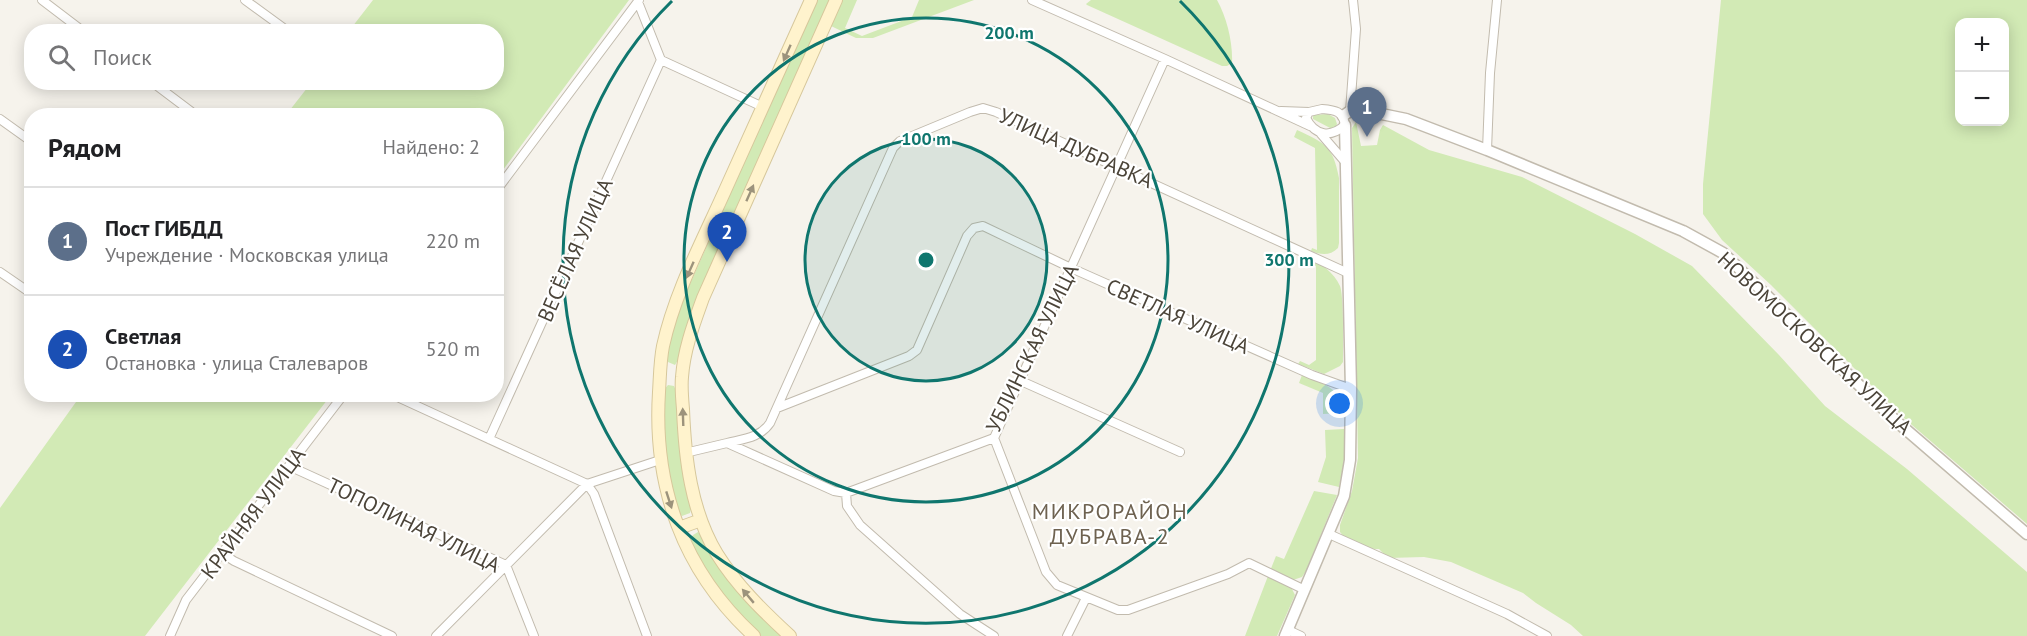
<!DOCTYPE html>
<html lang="ru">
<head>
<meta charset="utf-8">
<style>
	body { margin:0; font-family:"PT Sans",sans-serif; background:#f6f6f6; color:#202124 }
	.controls { position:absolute; right:18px; top:18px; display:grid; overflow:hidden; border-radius:12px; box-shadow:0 3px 15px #0003 }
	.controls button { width:54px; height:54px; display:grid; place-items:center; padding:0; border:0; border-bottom:2px solid #e0e0e0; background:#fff; color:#202124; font:30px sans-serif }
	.you { position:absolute; left:1340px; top:404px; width:21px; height:21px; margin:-15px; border:4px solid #fff; border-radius:50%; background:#1a73e8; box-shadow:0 0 0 9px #1a73e833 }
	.badge { display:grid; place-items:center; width:39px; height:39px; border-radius:50%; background:#ea580c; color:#fff; font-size:20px; font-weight:700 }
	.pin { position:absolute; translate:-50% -50px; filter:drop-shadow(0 2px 3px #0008) }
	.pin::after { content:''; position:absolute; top:32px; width:21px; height:18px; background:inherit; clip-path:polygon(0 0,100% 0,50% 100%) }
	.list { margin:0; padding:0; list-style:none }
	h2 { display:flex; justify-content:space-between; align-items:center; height:78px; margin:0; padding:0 24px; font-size:26px }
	h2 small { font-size:20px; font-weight:400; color:#757577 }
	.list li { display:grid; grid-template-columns:39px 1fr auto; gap:18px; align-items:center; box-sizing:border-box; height:108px; padding:0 24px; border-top:2px solid #e0e0e0 }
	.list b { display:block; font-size:22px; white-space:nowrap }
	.list p { margin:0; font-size:20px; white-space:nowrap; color:#757577 }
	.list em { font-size:20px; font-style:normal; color:#757577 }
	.icon { flex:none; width:33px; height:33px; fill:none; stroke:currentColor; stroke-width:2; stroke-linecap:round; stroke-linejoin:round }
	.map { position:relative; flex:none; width:2027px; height:636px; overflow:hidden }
	.search { position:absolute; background:#fff; box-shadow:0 3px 15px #0003; left:24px; top:24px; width:480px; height:66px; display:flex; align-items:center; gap:15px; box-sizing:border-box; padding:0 21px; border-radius:24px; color:#757577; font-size:22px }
	.panel { position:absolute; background:#fff; box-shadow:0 3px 15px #0003; left:24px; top:108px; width:480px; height:294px; border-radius:24px }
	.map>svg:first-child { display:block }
	.green { fill:#d2eab5; fill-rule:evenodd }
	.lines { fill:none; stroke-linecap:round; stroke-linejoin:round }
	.minor-casing { stroke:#c2bbae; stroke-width:10 }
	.tertiary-casing { stroke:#c2bbae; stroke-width:13 }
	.secondary-casing { stroke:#d6c79b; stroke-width:14 }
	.minor { stroke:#fff; stroke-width:8 }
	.tertiary { stroke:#fff; stroke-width:10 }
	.secondary { stroke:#fff3cd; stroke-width:12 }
	.oneway { fill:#9c937c }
	.ring { fill:none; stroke:#0f766e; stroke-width:3 }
	.labels { text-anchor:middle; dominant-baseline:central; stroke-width:4.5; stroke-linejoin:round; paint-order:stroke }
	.street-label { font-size:21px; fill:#4b4439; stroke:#fff }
	.neighbourhood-label { font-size:22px; letter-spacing:1.5px; fill:#6e6250; stroke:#fff }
	.centre { fill:#0f766e; stroke:#fff; stroke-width:3 }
	.ring-label { font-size:18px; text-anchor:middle; font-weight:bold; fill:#0f766e; stroke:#fff; stroke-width:4.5; stroke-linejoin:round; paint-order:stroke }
</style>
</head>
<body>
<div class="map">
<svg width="2027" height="636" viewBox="0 0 2027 636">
	<rect width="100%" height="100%" fill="#f6f3ec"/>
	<path class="green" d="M373,0H629L497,178L496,116L286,115L311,83L496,82V32L349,31Z
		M816,0H831L678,360L675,365L668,362C665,342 675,320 682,302Z
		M842,0H857L845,28L862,36L912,17L919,0H974L873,38H856L831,26Z
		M1091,0H1217C1227,18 1233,43 1232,63L1227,66H1222L1087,5L1086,4Z
		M1721,0H2027V524L1905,419L1771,285L1722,240L1703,214V184ZM1960,22H2004V122H1960Z
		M1328,114L1335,118L1337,124L1335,128L1332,129L1313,119V115Z
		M1356,122L1361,146L1377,145L1380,130L1383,125L1429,150L1522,177L1635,234L1692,266L1779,355L1825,406L1907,469L2027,572V636H1583L1571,625L1536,603L1523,593L1451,562L1424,557L1388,558L1379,549C1366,550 1348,543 1340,532V525L1352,491L1358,458L1352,128Z
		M1297,130C1325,143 1333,146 1339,178V243L1338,248C1330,256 1321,255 1311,251L1312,248L1317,250L1315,148L1294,137Z
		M1309,257C1321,263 1334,273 1340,286C1344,296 1343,347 1343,362L1340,366L1324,374L1298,364L1300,361L1309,365L1316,360V266L1306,261Z
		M1302,375C1320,382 1346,390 1343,413L1323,414V393L1299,383Z
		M668,385L674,386L677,393C677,418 678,443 682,468C684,482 694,499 690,513L682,516L677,511L665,454L662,392Z
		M81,395H331L145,636H0V508Z
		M1344,429V461L1339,487L1318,482L1326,457L1325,430Z
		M1314,491L1337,495L1306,571L1302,577L1293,580L1270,571L1276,556L1284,559Z
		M698,532L704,538L713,556L745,601L783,636H761C731,608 708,577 690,540L693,535Z
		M1268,576L1291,587L1295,595L1277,636H1245Z"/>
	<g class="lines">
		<g class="minor-casing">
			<path id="minor" d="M42,0L84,32
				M245,0L289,32
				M1032,0L1165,59L1310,126
				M638,2L661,60L763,107
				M152,82L197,116
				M1322,109C1335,110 1343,111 1345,125C1331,138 1315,136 1306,118L1309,112Z
				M1281,111L1309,112
				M1350,111L1356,29L1353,0
				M0,119L32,142
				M1321,134L1346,163
				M1487,150L1490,73L1497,0
				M496,191L639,0
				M0,272L32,294
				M1021,381L1180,452
				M391,394L587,484L594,494L647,636
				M777,408L909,356L917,350L967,236L974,228L983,226L1071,268L1312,375L1351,389
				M994,438L1046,572L1057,585L1118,610H1128L1228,574L1249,563L1305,590
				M489,439L661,60
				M727,443C743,439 760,438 770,423L893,148L900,141L970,112L983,108L996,112L1348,273
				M685,453L727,443L834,491L846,493L994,438L1165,59
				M289,466L506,565L534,636
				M846,493L847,506L860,525L960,614L994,636
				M1329,534L1507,614L1547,636
				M223,554L234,561L392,636
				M1288,630L1301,636
				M170,636L186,600L344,394
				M436,636L587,484L660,460
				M1067,636L1086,598"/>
		</g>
		<g class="tertiary-casing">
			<path id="tertiary" d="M1343,116L1350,111L1362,110L1406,119L1487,150L1683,231L1723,253L1896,421L2027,534
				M1285,636L1344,496L1350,460L1351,389L1345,125"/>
		</g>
		<g class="secondary-casing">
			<path id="secondary" d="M679,528L701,520
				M754,636C683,571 653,487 659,392C660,377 660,361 663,346C675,291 704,238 727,186C755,124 783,62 811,0
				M790,636C763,611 737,586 717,554C691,511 685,459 683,409C682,398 681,387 682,377C684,349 694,323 703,298L836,0"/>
		</g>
		<use href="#minor" class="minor"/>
		<use href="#tertiary" class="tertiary"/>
		<use href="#secondary" class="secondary"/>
	</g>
	<defs><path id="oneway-solid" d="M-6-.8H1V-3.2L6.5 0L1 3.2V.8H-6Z" transform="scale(1.5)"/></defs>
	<g class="oneway">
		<use href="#oneway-solid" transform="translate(787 53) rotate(114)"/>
		<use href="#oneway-solid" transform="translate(750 193) rotate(-66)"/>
		<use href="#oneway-solid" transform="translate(690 270) rotate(114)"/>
		<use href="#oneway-solid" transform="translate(683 417) rotate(-92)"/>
		<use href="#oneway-solid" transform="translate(669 500) rotate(72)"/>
		<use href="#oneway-solid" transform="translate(748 596) rotate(-130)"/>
	</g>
	<circle cx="926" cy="260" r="121" fill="#0f766e" fill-opacity=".12"/>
	<g class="ring">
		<circle cx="926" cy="260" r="121"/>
		<circle cx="926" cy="260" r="242"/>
		<path d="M1180 1A363 363 0 1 1 672 1"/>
	</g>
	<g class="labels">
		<g class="street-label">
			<text transform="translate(1076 148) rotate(24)">УЛИЦА ДУБРАВКА</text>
			<text transform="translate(575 250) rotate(-66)">ВЕСЁЛАЯ УЛИЦА</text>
			<text transform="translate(1178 316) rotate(24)">СВЕТЛАЯ УЛИЦА</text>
			<text transform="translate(1815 343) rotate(43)">НОВОМОСКОВСКАЯ УЛИЦА</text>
			<text transform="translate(1032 348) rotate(-64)">УБЛИНСКАЯ УЛИЦА</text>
			<text transform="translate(253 513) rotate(-53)">КРАЙНЯЯ УЛИЦА</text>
			<text transform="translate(414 525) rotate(26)">ТОПОЛИНАЯ УЛИЦА</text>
		</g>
		<g class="neighbourhood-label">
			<text x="1110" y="511">МИКРОРАЙОН<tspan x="1110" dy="25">ДУБРАВА-2</tspan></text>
		</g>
	</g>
	<circle cx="926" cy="260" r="9" class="centre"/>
	<g class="ring-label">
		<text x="1009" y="39">200 m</text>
		<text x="926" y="145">100 m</text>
		<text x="1289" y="266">300 m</text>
	</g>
</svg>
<div class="controls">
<button>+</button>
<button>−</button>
</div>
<div class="you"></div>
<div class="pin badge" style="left:1367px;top:137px;background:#5c6f8a">1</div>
<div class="pin badge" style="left:727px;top:262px;background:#1a4fb4">2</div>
<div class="search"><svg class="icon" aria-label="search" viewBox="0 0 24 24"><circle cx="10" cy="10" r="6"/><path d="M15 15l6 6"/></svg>Поиск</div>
<section class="panel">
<h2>Рядом<small>Найдено: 2</small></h2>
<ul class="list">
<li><span class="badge" style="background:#5c6f8a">1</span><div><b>Пост ГИБДД</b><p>Учреждение · Московская улица</p></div><em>220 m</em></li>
<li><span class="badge" style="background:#1a4fb4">2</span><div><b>Светлая</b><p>Остановка · улица Сталеваров</p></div><em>520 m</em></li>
</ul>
</section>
</div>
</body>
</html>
